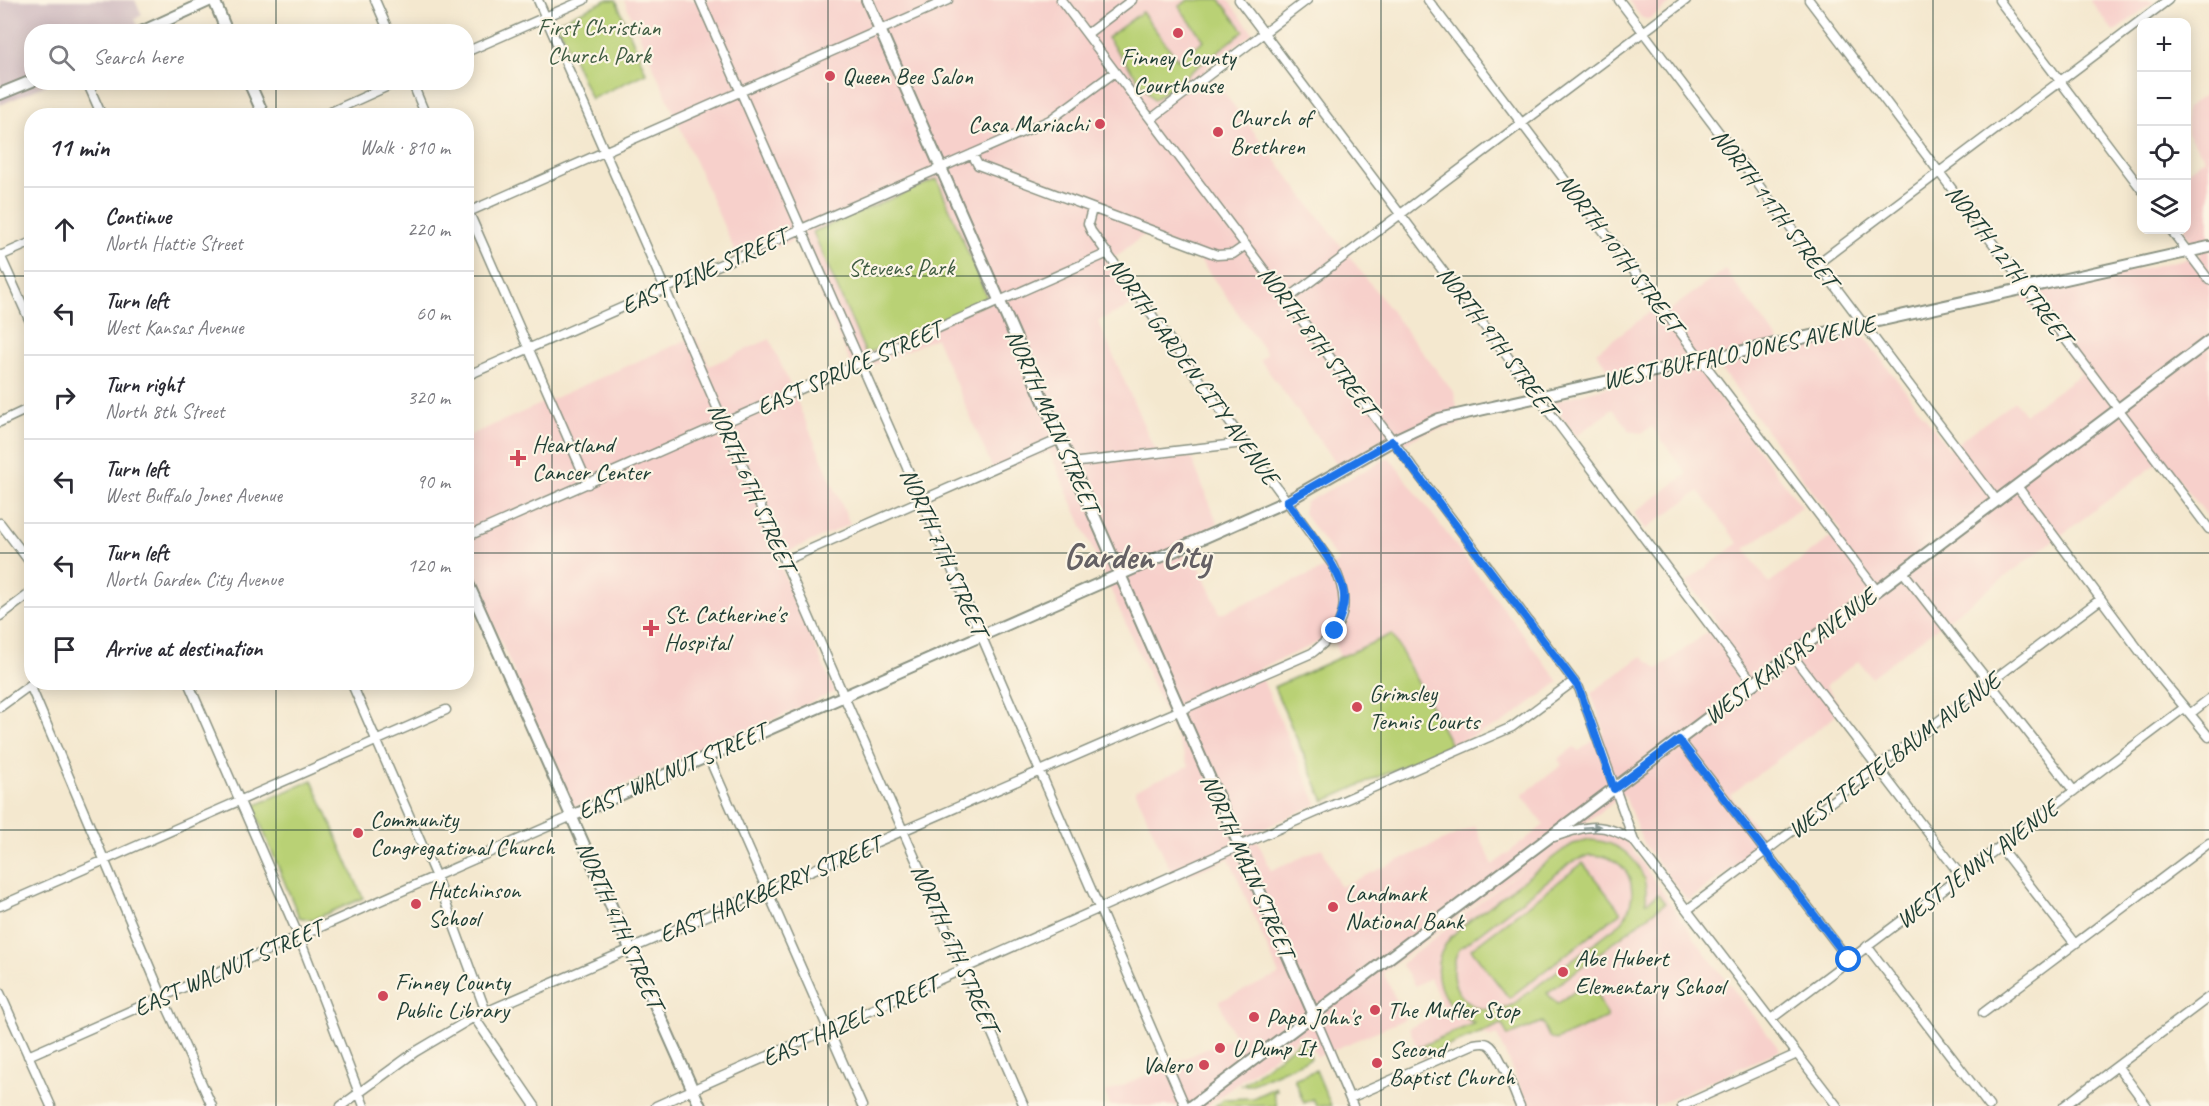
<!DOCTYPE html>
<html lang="en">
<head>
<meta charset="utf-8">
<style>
	body { margin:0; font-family:Caveat,sans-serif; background:#f2f2f3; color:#2b2b33 }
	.controls { position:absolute; right:18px; top:18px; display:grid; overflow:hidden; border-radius:12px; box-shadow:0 3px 15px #0003 }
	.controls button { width:54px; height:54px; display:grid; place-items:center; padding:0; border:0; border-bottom:2px solid #e1e1e2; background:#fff; color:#2b2b33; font:30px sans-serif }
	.stop { position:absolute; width:18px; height:18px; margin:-14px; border:4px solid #1a73e8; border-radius:50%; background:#fff }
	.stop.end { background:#1a73e8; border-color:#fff; box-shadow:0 2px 6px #0008 }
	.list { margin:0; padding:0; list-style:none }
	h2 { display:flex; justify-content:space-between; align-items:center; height:78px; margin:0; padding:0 24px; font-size:26px }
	h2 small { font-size:20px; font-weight:400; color:#7c7c81 }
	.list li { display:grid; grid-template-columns:39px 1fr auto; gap:18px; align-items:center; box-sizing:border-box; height:84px; padding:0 24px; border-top:2px solid #e1e1e2 }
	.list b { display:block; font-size:22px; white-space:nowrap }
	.list p { margin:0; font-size:20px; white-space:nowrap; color:#7c7c81 }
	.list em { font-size:20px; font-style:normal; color:#7c7c81 }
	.icon { flex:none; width:33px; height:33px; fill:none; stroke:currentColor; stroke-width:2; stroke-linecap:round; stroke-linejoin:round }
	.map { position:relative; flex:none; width:2209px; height:1106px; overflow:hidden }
	.search { position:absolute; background:#fff; box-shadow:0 3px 15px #0003; left:24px; top:24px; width:450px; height:66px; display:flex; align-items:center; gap:15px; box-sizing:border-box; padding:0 21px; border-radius:24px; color:#7c7c81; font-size:22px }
	.panel { position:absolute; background:#fff; box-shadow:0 3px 15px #0003; left:24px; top:108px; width:450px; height:582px; border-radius:24px }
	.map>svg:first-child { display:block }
	.built { fill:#f7d0cb; fill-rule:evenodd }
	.industrial { fill:#d2bec2 }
	.green { fill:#b9d175; stroke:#6c8754; stroke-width:1.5; fill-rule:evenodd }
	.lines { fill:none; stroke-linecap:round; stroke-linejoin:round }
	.minor-casing { stroke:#8a9282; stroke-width:11 }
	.major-casing { stroke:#8a9282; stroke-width:14 }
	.minor { stroke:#fff; stroke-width:8 }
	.major { stroke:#fff; stroke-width:10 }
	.oneway { fill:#8f9e9a }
	.route { stroke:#1a73e8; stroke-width:8 }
	.grid { fill:none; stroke:#1f3d34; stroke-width:1.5; stroke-opacity:0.55 }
	.poi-dot { fill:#d1495b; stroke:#fcf5e5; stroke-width:2 }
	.labels { text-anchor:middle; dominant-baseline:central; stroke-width:4.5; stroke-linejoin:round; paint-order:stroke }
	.park-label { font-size:24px; fill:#3e5b41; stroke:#fcf5e5 }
	.poi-label { font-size:24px; fill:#1f3d34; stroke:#fcf5e5; text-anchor:start }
	.street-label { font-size:24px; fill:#1f3d34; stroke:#fcf5e5 }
	.town-label { font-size:36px; font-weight:bold; fill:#656164; stroke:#fcf5e5 }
</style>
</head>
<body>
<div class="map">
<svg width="2209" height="1106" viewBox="0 0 2209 1106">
	<rect width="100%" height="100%" fill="#fcf5e5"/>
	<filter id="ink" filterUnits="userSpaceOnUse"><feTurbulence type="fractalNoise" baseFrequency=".0167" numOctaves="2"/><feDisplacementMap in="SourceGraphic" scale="12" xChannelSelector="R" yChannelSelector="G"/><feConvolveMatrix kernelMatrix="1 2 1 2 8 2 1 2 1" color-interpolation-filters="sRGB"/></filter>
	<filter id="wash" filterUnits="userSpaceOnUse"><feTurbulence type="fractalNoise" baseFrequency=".008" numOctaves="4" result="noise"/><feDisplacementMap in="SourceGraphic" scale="24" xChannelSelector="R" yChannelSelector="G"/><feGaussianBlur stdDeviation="1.35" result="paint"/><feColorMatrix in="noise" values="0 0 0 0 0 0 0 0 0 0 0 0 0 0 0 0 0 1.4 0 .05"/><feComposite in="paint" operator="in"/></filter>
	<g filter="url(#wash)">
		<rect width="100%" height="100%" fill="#f4e8cf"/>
		<path class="built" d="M624,0H1228L1253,33L1205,68L1454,393L1461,424L1424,433L1345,475L1260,360L1267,354L1195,253L1145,234L1118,255L1106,259L1137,303L1098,321L1152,444L1164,459L1191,457L1218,524L1187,538L1220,614L1339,562L1303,513L1305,503L1389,457L1559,682L1506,721L1451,745L1392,635L1340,657L1334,643L1340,633L1258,669L1317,804L1254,833L1271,871L1322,848L1340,887L1475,826L1493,865L1544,825L1522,795L1562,765L1558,759L1574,747L1579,751L1604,732L1591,693L1642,656L1658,669L1718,624L1687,582L1738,543L1699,491L1646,529L1634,513L1687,474L1652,427L1641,433L1630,431L1613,409L1576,436L1551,402L1619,384L1596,352L1654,309L1660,317L1725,270L1784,348L1860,331L1949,449L2015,401L2025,414L2081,374L2022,296L2202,255L2183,230H2186L2187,172L2205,158L2187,134L2186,109L2209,92V518L2163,459L1871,677L1858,661L1826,686L1838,703L1833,718L1730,795L1767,842L1688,901L1643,843L1624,794L1558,843L1572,835L1597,829L1626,840L1703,950L1780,1050L1654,1106H1528L1497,1035L1491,1037L1485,1034L1476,1035L1422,1059L1409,1028L1445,1011L1430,978L1415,986L1401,964L1534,860L1383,972L1405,1019L1317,1057L1305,1033L1207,1106H1111L1105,1093L1234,1037L1219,1001L1279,975L1229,858L1175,881L1135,790L1189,766L1049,451L995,474L936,338L855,373L796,239L740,263ZM1716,363L1841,530L1769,583L1745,549L1802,507L1697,368Z
			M1628,0H1675L1651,18L1646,19L1641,17Z
			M2090,0H2156L2114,32Z
			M695,336L709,366L770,339L850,524L776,557L835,692L573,808L467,564L466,437Z"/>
		<path class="industrial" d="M0,0H135L142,15L135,19L140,31L32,32V82L51,83L0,105Z"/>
		<path class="green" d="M607,0H616L646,73L591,99L557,22Z
			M1188,0H1220L1244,31L1154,100L1107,38L1142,12L1178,60L1204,40L1179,7Z
			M937,179L989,302L866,354L813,232Z
			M1392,634L1451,745L1324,801L1274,687Z
			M312,780L363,898L312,920L299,917L254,808L256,805Z
			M1590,840C1626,842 1649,868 1646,903L1658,894L1665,903L1547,993L1557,1004L1588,982L1593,985L1607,1017L1556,1040L1549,1037L1542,1022L1508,1036L1502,1024L1423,1056L1419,1047L1475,1023C1441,1008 1424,969 1451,937C1461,926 1475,917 1487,908C1512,889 1538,869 1563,850L1573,844ZM1590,855C1630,855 1643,891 1622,922L1512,1005C1473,1024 1437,985 1460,948L1572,862Z
			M1583,863L1621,912L1509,998L1471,949Z
			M1300,1041L1304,1042L1311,1058L1250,1085H1242Z
			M1316,1070L1331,1106H1317L1313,1099L1304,1103L1294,1079Z
			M1276,1087L1277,1090L1273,1092L1277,1106H1215L1224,1099L1253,1098Z"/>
	</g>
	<g filter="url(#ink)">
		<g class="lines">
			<g class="minor-casing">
				<path id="minor" d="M375,0L389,32
					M538,0L1024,1106
					M700,0L981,635L1185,1106
					M1061,0L1579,688L1634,841L1837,1106
					M1239,0L1754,684
					M1428,0L1877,591
					M1619,0L1997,501
					M1809,0L2209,529
					M1999,0L2142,190
					M1087,34L1132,0
					M466,52L584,0
					M87,82L102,116
					M412,82L426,116
					M322,116L397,82
					M1151,119L1307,0
					M972,154L978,165L1217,255L1233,254L1246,245
					M466,206L588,484
					M466,213L948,0
					M2171,230L2209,280
					M0,255L32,326
					M0,256L32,242
					M1817,264L2168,0
					M1286,300L1686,0
					M466,376L1050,120L1115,72
					M0,422L32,407
					M1071,463L1244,443
					M2017,486L2153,669L2209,737
					M0,523L32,565
					M466,537L1108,253
					M784,561L1060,439
					M1903,572L2074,791
					M0,616L32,592
					M1792,655L1961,876
					M188,682L299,937L364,1106
					M351,682L436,877L486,1012
					M30,685L162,996L212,1106
					M0,707L33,683
					M2191,713L2209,699
					M1679,739L1849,960
					M708,756L862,1106
					M1554,837C1587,825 1603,821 1634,841
					M2000,847L2075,944
					M0,906L446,710
					M1687,910L2101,599
					M1867,946L1989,1106
					M0,993L51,1106
					M1983,1013L2209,843
					M1314,1015L1353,1106
					M474,1017L535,1106
					M1771,1019L2184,708
					M28,1056L572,816
					M2118,1067L2147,1106
					M1350,1098L1474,1044C1479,1043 1484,1042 1488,1044C1500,1050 1514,1093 1520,1106
					M341,1106L415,1052L474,1017L1312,653C1346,627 1352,602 1333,565L1091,231L1088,224L1092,209
					M656,1106L1239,846L1512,727L1574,681
					M1682,1106L1797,1054
					M2064,1106L2209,997"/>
			</g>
			<g class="major-casing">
				<path id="major" d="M214,0L227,32
					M867,0L1314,1015
					M141,32L211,0
					M249,82L264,116
					M0,94L32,81
					M466,579L700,1106
					M572,816L1287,501L1392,441L1439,419L2209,247
					M1192,1106L2209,341"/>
			</g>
			<use href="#minor" class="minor"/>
			<use href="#major" class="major"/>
		</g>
		<defs><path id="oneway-solid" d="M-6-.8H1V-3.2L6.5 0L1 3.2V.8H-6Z" transform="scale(1.5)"/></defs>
		<use class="oneway" href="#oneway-solid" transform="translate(1592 827) rotate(-4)"/>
	</g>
	<g class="lines" filter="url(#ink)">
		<path class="route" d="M1335,631C1339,620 1345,608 1344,596C1343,570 1302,523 1287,501L1392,441L1579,688L1614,789L1679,740L1849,960"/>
	</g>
	<path class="grid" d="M276,0V32M552,0V1106M828,0V1106M1104,0V1106M1381,0V1106M1657,0V1106M1933,0V1106M276,82V116M0,276H32M466,276H2209M0,553H32M466,553H2209M276,682V1106M0,830H2209"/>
	<g class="poi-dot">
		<circle cx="1178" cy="33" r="6"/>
		<circle cx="830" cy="76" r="6"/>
		<circle cx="1100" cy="124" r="6"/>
		<circle cx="1218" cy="132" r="6"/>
		<path d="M515 449h6v6h6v6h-6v6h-6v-6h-6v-6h6z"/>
		<path d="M648 619h6v6h6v6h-6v6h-6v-6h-6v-6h6z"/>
		<circle cx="1357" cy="707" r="6"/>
		<circle cx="358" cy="833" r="6"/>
		<circle cx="416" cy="904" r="6"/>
		<circle cx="1333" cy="907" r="6"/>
		<circle cx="1563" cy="972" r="6"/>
		<circle cx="383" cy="996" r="6"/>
		<circle cx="1375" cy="1010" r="6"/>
		<circle cx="1254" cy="1017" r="6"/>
		<circle cx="1220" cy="1048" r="6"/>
		<circle cx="1377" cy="1063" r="6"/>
		<circle cx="1204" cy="1065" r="6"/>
	</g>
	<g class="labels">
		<g class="park-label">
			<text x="599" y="27">First Christian<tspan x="599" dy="28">Church Park</tspan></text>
			<text x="901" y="267">Stevens Park</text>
		</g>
		<g class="poi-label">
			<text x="1178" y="57" text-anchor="middle">Finney County<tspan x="1178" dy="28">Courthouse</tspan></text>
			<text x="842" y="76">Queen Bee Salon</text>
			<text x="1230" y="118">Church of<tspan x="1230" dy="28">Brethren</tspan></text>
			<text x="1088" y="124" text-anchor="end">Casa Mariachi</text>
			<text x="532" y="444">Heartland<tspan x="532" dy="28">Cancer Center</tspan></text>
			<text x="664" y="614">St. Catherine's<tspan x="664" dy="28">Hospital</tspan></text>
			<text x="1369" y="693">Grimsley<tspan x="1369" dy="28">Tennis Courts</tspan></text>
			<text x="370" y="819">Community<tspan x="370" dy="28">Congregational Church</tspan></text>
			<text x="428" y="890">Hutchinson<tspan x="428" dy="28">School</tspan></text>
			<text x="1345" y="893">Landmark<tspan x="1345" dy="28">National Bank</tspan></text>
			<text x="1575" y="958">Abe Hubert<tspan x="1575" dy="28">Elementary School</tspan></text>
			<text x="395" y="982">Finney County<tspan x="395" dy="28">Public Library</tspan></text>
			<text x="1387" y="1010">The Mufler Stop</text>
			<text x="1266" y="1017">Papa John's</text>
			<text x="1232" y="1048">U Pump It</text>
			<text x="1389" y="1049">Second<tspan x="1389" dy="28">Baptist Church</tspan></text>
			<text x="1192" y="1065" text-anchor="end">Valero</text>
		</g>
		<g class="street-label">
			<text transform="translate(1775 208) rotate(53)">NORTH 11TH STREET</text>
			<text transform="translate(1620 253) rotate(53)">NORTH 10TH STREET</text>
			<text transform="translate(2009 264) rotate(53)">NORTH 12TH STREET</text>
			<text transform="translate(704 271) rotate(-24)">EAST PINE STREET</text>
			<text transform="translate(1318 341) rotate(53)">NORTH 8TH STREET</text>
			<text transform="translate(1497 341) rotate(53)">NORTH 9TH STREET</text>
			<text transform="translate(1739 352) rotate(-12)">WEST BUFFALO JONES AVENUE</text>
			<text transform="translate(849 368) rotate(-24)">EAST SPRUCE STREET</text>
			<text transform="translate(1193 371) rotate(54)">NORTH GARDEN CITY AVENUE</text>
			<text transform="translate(1053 421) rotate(66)">NORTH MAIN STREET</text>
			<text transform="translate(752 487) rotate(66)">NORTH 6TH STREET</text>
			<text transform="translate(944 552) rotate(66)">NORTH 7TH STREET</text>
			<text transform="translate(1790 656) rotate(-37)">WEST KANSAS AVENUE</text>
			<text transform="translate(1894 755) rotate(-37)">WEST TEITELBAUM AVENUE</text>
			<text transform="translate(672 771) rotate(-24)">EAST WALNUT STREET</text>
			<text transform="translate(1977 864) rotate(-37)">WEST JENNY AVENUE</text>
			<text transform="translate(1248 866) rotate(66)">NORTH MAIN STREET</text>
			<text transform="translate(770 889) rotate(-23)">EAST HACKBERRY STREET</text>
			<text transform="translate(620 925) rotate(66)">NORTH 4TH STREET</text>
			<text transform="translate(955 948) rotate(66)">NORTH 6TH STREET</text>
			<text transform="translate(228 968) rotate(-24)">EAST WALNUT STREET</text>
			<text transform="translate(850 1021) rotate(-24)">EAST HAZEL STREET</text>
		</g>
		<g class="town-label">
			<text x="1137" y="556">Garden City</text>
		</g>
	</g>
</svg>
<div class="controls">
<button>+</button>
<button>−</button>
<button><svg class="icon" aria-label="locate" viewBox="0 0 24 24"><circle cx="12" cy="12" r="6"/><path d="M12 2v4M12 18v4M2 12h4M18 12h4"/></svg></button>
<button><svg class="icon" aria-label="layers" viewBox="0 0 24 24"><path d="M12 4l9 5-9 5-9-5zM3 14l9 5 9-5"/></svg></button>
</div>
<div class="stop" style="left:1849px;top:960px"></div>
<div class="stop end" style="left:1335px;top:631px"></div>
<div class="search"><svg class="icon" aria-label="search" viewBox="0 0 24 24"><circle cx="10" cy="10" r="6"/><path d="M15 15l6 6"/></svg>Search here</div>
<section class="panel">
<h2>11 min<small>Walk · 810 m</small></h2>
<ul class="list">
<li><svg class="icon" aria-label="ahead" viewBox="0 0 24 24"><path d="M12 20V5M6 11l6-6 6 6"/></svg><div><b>Continue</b><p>North Hattie Street</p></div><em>220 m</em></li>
<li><svg class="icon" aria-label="left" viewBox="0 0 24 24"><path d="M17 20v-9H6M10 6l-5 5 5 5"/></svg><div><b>Turn left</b><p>West Kansas Avenue</p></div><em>60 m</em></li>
<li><svg class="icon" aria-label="right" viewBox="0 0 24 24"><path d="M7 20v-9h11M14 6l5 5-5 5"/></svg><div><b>Turn right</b><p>North 8th Street</p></div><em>320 m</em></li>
<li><svg class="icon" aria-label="left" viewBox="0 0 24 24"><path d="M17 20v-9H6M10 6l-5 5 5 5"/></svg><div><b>Turn left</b><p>West Buffalo Jones Avenue</p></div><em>90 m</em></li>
<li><svg class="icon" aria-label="left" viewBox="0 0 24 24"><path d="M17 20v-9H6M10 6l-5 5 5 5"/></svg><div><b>Turn left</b><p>North Garden City Avenue</p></div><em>120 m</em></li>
<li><svg class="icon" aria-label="arrive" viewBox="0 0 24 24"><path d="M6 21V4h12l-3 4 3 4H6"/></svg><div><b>Arrive at destination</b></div></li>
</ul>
</section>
</div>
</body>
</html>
